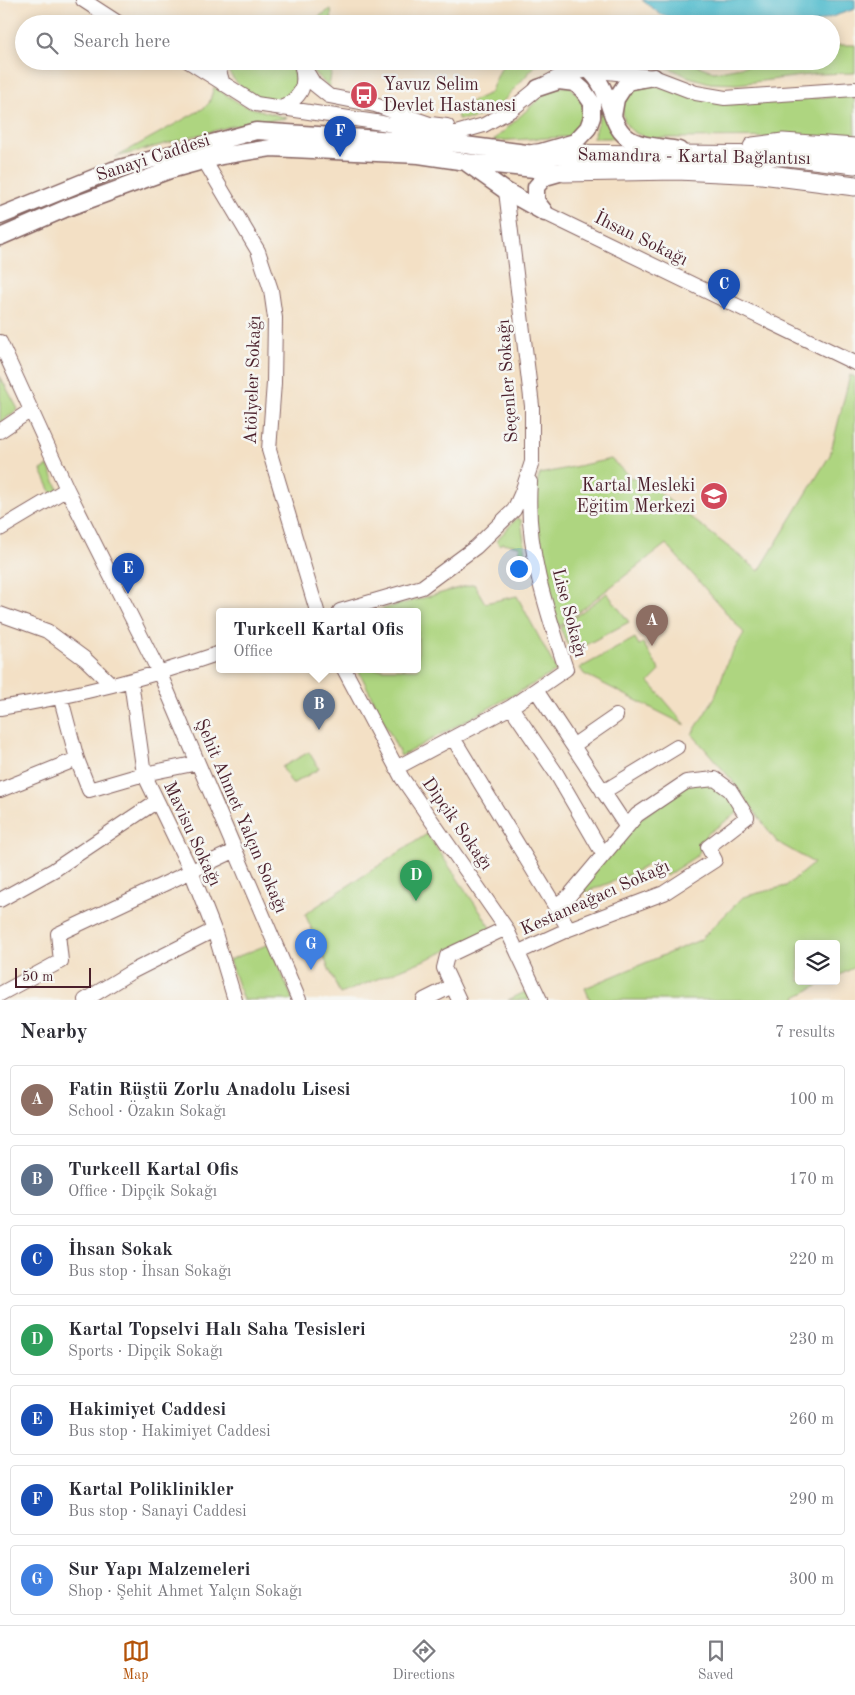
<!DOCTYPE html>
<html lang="en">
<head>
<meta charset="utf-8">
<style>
	body { margin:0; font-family:"Old Standard TT",serif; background:#f2f2f3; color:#2b2b33 }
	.controls { position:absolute; right:15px; bottom:15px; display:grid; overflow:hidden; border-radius:5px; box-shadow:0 2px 12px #0003 }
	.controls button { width:45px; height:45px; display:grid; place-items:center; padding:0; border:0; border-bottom:1px solid #e1e1e2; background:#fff; color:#2b2b33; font:25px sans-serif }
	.scale { position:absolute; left:15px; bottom:12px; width:76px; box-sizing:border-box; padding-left:5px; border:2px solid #4a1f2b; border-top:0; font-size:14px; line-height:18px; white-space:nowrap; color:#4a1f2b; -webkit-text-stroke:4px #f6f6f2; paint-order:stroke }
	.you { position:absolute; left:518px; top:568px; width:18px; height:18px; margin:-12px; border:4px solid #fff; border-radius:50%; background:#1a73e8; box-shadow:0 0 0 8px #1a73e833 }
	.badge { display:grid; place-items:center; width:32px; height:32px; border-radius:50%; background:#b45309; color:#fff; font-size:16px; font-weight:700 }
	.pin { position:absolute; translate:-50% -41px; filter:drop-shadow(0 1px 2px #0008) }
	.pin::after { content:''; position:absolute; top:26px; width:18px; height:15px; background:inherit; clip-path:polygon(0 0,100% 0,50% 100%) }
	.popup { position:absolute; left:216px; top:608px; width:205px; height:65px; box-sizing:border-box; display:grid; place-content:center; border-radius:5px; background:#fff; filter:drop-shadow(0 1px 4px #0005); font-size:16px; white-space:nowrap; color:#7c7c81 }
	.popup b { font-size:19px; color:#2b2b33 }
	.popup::after { content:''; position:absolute; left:50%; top:100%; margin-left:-10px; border:10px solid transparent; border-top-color:#fff }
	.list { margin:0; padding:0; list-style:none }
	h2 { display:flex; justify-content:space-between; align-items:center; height:65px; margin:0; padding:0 20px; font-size:21px }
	h2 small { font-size:16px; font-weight:400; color:#7c7c81 }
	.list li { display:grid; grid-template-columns:32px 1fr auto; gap:15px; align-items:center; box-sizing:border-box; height:70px; margin:0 10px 10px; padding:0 10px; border:1px solid #e1e1e2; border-radius:5px }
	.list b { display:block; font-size:19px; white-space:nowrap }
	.list p { margin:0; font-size:16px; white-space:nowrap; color:#7c7c81 }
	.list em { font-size:16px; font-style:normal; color:#7c7c81 }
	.icon { flex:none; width:28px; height:28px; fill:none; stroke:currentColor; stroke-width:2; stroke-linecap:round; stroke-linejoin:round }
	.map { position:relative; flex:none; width:855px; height:1000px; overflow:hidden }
	.search { position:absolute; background:#fff; box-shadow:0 2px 12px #0003; left:15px; right:15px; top:15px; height:55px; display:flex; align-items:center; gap:12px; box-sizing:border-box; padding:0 18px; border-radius:28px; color:#7c7c81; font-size:19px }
	.sheet { height:625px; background:#fff }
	nav { display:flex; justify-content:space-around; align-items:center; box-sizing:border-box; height:70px; border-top:1px solid #e1e1e2; background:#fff; font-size:14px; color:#7c7c81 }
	nav a { display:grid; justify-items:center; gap:2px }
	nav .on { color:#b45309 }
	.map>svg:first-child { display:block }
	.green { fill:#aed580; stroke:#7c7a56 }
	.water { fill:#51bccd; stroke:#4e6e7c }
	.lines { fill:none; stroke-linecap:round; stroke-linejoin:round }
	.minor-casing { stroke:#856361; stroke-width:16 }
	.major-casing { stroke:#856361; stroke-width:19 }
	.highway-casing { stroke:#856361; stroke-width:21 }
	.minor { stroke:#fff; stroke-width:14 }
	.major { stroke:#fff; stroke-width:16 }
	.highway { stroke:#fff; stroke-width:19 }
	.labels { text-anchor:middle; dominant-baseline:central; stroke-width:5; stroke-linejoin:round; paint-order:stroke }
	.poi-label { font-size:18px; fill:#4a1f2b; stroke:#f6f6f2; text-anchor:start }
	.street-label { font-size:18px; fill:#4a1f2b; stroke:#f6f6f2 }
</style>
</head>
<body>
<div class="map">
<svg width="855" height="1000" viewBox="0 0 855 1000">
	<rect width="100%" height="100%" fill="#f6f6f2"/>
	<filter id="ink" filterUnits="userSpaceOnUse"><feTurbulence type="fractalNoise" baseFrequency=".02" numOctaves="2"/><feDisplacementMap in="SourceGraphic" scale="10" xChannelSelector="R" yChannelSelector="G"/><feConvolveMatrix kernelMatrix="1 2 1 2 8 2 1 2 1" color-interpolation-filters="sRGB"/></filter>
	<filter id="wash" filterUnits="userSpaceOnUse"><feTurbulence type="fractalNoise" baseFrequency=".0096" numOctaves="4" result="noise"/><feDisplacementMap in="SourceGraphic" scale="20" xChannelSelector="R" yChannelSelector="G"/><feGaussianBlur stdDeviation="1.12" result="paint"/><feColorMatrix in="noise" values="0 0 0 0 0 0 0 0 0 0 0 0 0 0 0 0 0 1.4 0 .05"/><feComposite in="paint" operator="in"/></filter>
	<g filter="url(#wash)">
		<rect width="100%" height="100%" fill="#f3e0c5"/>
		<path class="green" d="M331,9L332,24H311L313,20Z
			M831,45H855V73L817,74L737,84L710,83L689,77L654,61H686L714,72L773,61H831Z
			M224,61H287L294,73L296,88C273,113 232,90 224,61Z
			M306,61H333L329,87L310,69Z
			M509,61H554L535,66L497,108L486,114L472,119H458L457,108L490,93L501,68Z
			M647,84L732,104L854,95L855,137L648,138C626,131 623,124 622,103L634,88Z
			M570,86L587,108L578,134L565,137L493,141L551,88Z
			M214,87L242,105L287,118L232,126L116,157L204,108L209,103Z
			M597,94L618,138H593C600,121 601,111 597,94Z
			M850,375L855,377V967L836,977V944H799V981H827L796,997L797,1000H590L585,988L700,940L743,897L786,886L814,863L777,842L731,779L692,734L715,697L728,660L744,633L666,544L559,627C548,591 524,508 540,474L611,459L631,478L638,476L759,571L830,455Z
			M0,376L18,409L0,423Z
			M48,466L59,490L52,494L41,470Z
			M517,518L521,520L528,568L524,569L519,546L502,543L500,545L496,541Z
			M474,584L485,603L517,596L557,671L401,756L358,669H418V611H376Z
			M607,593L629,622L580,648L576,641L568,645L560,628Z
			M635,638L639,645L643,643L660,671L649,682L685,724V725L584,674L580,668Z
			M309,752L319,769L292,784L282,767Z
			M710,782L727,791L740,811L706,835L698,855L666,876L656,861L620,879L575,896L628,828L686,785Z
			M427,834L492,929L437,955L340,994L305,914Z
			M269,944L293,1000H243L229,960Z
			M527,991L531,1000H508Z"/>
		<path class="water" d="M642,0H855V9L811,24H692L661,15Z"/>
	</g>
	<g filter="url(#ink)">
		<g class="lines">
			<g class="minor-casing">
				<path id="minor" d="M83,0L120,24
					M188,61L256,104L382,123L426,132L456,133L484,125L511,110L538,88L562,75L589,70L654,77L696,93L725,98L855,89
					M216,61L223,84
					M300,61L314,84L329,96L375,105L430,124L447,126
					M281,109C299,98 307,89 302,68
					M204,160L258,251L271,290L275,318L274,383L269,450L317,611
					M545,213L855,363
					M0,342L67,489L160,674L299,1000
					M0,431L31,410
					M0,529L67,489
					M340,611L422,587L476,547L514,510L522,492L532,462V406L506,191
					M0,614L47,631L85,659L111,684
					M344,669L402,778L506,928L540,1000
					M131,681L144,774L191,871L214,930L235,1000
					M536,690L626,826
					M61,699L77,759L89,790L144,774L198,763
					M511,707L556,773L603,854
					M0,708C75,696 148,678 220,653
					M453,738L569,929
					M574,745L616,716
					M396,768L511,707L566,669C546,609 525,546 530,482
					M0,790L77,759
					M603,792L677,747
					M0,900L54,870L157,801
					M519,952L569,929L664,893L715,860L708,847L747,817L730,790L715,779L686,782L637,815L569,896L555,906
					M0,994L61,961L58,934L234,851
					M85,1000L131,972L214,930
					M424,1000L452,986
					M459,1000L444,968L447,956L506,928"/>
			</g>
			<g class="major-casing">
				<path id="major" d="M589,70C614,91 606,128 633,141C646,147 664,147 679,150
					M613,116L616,99L627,82L654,77
					M468,164L506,191L545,213
					M544,211L536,201V187L545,177L559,173
					M0,216L113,170L256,131L457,144L534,154L575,142L588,128L592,117V103L583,90L575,83L559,81L538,88
					M0,237L67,208L170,170L221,156L271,148L419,155L466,162L564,172"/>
			</g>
			<g class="highway-casing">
				<path id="highway" d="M753,147L783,143L855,148
					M534,154L788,156L855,164
					M564,172L677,170L762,174L855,186"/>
			</g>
			<use href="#minor" class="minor"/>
			<use href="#major" class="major"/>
			<use href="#highway" class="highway"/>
		</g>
	</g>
	<defs>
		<g id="bus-disc" transform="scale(1.4375)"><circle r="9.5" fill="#d1495b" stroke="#f6f6f2"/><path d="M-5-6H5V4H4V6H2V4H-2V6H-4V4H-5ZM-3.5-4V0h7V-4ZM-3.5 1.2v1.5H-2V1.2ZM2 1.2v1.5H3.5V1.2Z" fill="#fff"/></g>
		<g id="school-disc" transform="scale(1.4375)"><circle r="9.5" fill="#d1495b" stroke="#f6f6f2"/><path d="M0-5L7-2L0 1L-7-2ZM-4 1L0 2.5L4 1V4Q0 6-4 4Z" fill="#fff"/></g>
	</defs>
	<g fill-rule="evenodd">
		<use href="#bus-disc" x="364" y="95"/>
		<use href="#school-disc" x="714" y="496"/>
	</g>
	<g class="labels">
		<g class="poi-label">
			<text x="383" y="85">Yavuz Seli̇m<tspan x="383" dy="21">Devlet Hastanesi̇</tspan></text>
			<text x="695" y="486" text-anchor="end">Kartal Mesleki<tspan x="695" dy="21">Eğitim Merkezi</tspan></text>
		</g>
		<g class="street-label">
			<text transform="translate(694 157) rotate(1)">Samandıra - Kartal Bağlantısı</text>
			<text transform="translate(153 158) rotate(-18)">Sanayi Caddesi</text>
			<text transform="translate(641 239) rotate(26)">İhsan Sokağı</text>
			<text transform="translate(253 380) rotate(-88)">Atölyeler Sokağı</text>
			<text transform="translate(508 381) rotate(-94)">Seçenler Sokağı</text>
			<text transform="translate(569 613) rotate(75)">Lise Sokağı</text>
			<text transform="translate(241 816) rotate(67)">Şehit Ahmet Yalçın Sokağı</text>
			<text transform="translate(457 824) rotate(55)">Dipçik Sokağı</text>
			<text transform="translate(192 834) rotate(65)">Mavisu Sokağı</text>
			<text transform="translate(595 898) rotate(-24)">Kestaneağacı Sokağı</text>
		</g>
	</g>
</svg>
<div class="controls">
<button><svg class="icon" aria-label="layers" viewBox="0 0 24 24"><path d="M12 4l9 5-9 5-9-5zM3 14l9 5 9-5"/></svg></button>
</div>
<div class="scale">50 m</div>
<div class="you"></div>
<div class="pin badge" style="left:652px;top:646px;background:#8d6e63">A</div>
<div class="pin badge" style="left:319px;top:730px;background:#5c6f8a">B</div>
<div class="popup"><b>Turkcell Kartal Ofis</b>Office</div>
<div class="pin badge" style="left:724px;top:310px;background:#1a4fb4">C</div>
<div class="pin badge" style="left:416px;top:901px;background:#2e9e5b">D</div>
<div class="pin badge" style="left:128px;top:594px;background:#1a4fb4">E</div>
<div class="pin badge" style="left:340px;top:157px;background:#1a4fb4">F</div>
<div class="pin badge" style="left:311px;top:970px;background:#3f7fe0">G</div>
<div class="search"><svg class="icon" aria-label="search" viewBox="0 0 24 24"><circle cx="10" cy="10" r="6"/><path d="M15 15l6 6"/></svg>Search here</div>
</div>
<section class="sheet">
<h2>Nearby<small>7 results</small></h2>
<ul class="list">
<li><span class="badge" style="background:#8d6e63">A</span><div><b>Fatin Rüştü Zorlu Anadolu Lisesi</b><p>School · Özakın Sokağı</p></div><em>100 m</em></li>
<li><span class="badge" style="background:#5c6f8a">B</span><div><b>Turkcell Kartal Ofis</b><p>Office · Dipçik Sokağı</p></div><em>170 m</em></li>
<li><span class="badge" style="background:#1a4fb4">C</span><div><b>İhsan Sokak</b><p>Bus stop · İhsan Sokağı</p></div><em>220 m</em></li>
<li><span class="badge" style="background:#2e9e5b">D</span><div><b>Kartal Topselvi Halı Saha Tesisleri</b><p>Sports · Dipçik Sokağı</p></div><em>230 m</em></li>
<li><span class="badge" style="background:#1a4fb4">E</span><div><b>Hakimiyet Caddesi</b><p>Bus stop · Hakimiyet Caddesi</p></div><em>260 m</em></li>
<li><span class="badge" style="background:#1a4fb4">F</span><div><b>Kartal Poliklinikler</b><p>Bus stop · Sanayi Caddesi</p></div><em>290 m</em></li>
<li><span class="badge" style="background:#3f7fe0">G</span><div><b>Sur Yapı Malzemeleri</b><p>Shop · Şehit Ahmet Yalçın Sokağı</p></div><em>300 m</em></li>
</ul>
</section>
<nav>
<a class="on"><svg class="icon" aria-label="map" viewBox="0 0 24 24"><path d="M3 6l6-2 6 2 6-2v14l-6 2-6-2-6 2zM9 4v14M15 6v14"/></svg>Map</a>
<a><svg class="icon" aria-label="directions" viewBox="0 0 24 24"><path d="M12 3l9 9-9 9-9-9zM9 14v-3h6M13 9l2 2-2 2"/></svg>Directions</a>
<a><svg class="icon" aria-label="saved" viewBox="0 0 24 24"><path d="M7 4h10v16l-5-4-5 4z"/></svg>Saved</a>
</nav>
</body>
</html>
